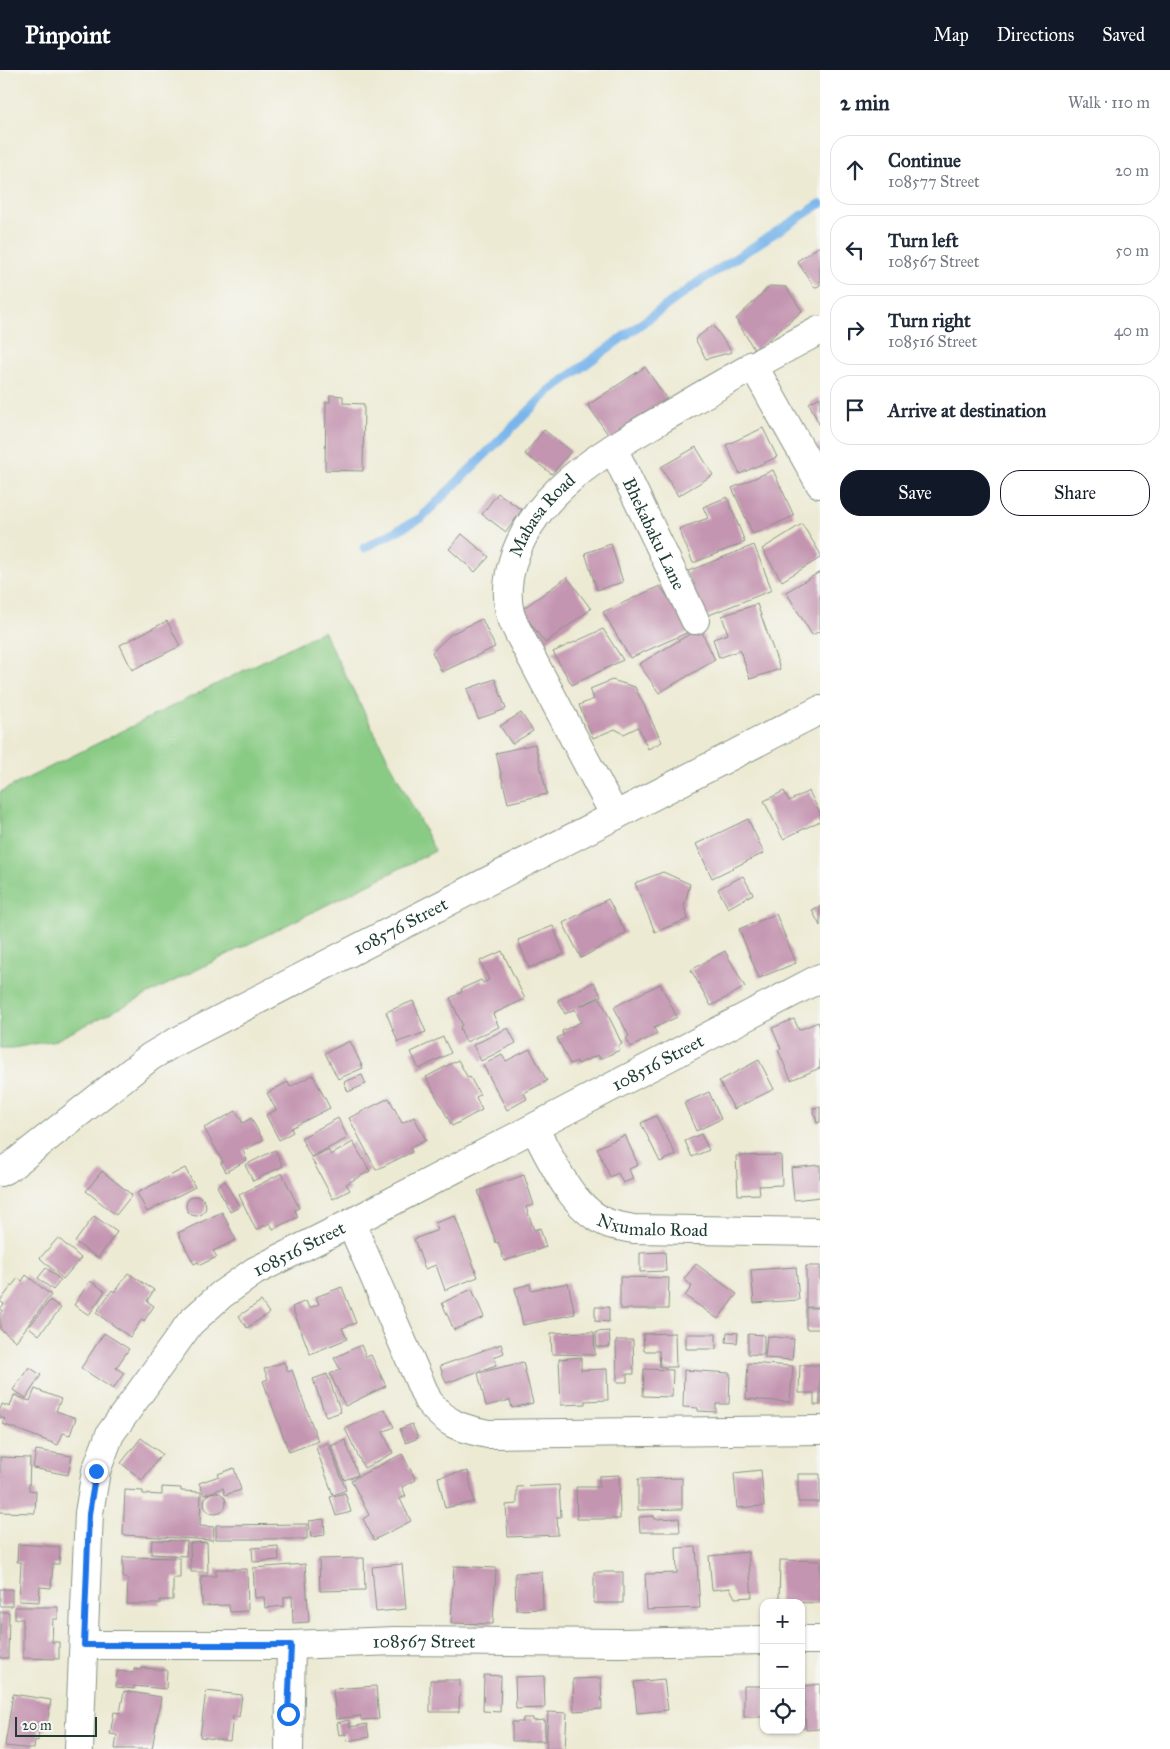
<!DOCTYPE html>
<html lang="en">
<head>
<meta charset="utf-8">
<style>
	body { margin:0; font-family:"IM FELL Great Primer",serif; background:#f2f2f3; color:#1f2937 }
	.controls { position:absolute; right:15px; bottom:15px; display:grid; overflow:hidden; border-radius:10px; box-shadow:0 1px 4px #0004 }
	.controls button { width:45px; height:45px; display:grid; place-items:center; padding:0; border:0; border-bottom:1px solid #e0e1e3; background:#fff; color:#1f2937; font:25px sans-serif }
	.scale { position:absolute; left:15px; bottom:12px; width:82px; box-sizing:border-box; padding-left:5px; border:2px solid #1f3d34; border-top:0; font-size:14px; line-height:18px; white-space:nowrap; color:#1f3d34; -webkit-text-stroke:4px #f6f6f2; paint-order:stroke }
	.stop { position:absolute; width:15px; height:15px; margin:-11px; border:4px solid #1a73e8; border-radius:50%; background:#fff }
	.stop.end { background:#1a73e8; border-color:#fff; box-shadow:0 1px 5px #0008 }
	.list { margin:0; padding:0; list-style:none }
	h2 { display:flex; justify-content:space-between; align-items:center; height:65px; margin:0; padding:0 20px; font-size:21px }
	h2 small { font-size:16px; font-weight:400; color:#747a83 }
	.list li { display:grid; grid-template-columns:32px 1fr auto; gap:15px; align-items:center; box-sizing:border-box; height:70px; margin:0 10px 10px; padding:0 10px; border:1px solid #e0e1e3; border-radius:20px }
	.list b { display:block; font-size:19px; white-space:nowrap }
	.list p { margin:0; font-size:16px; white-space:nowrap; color:#747a83 }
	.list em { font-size:16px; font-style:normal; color:#747a83 }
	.actions { display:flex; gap:10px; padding:15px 20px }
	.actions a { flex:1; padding:11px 0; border:1px solid #111827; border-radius:20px; text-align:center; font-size:18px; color:#111827 }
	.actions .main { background:#111827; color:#fff }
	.icon { flex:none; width:28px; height:28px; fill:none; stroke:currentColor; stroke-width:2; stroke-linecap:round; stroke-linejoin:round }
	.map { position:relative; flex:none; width:820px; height:1679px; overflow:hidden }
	header { display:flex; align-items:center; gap:30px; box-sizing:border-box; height:70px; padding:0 25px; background:#111827; color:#fff }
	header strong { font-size:24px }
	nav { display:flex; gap:28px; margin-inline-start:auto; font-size:18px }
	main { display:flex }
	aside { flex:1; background:#fff }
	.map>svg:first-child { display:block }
	.green { fill:#89cb84; stroke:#54845c }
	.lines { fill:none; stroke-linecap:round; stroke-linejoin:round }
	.stream { stroke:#79b5eb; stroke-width:9 }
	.building { fill:#c495b1 }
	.minor-casing { stroke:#869484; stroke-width:30 }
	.minor { stroke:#fff; stroke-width:28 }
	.route { stroke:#1a73e8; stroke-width:6 }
	.labels { text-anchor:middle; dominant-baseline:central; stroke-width:4.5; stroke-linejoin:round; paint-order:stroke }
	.street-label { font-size:18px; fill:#1f3d34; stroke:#f6f6f2 }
</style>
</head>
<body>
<header>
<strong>Pinpoint</strong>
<nav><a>Map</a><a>Directions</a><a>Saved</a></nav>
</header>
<main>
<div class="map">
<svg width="820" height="1679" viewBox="0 0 820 1679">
	<rect width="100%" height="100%" fill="#f6f6f2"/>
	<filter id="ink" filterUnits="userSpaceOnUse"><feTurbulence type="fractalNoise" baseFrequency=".02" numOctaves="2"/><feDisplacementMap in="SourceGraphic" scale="10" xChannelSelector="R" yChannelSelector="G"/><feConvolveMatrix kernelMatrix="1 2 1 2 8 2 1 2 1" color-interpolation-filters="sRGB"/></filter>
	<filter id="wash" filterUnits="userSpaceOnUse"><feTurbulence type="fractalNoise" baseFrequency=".0096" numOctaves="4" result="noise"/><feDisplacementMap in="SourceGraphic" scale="20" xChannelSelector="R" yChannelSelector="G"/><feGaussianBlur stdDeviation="1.12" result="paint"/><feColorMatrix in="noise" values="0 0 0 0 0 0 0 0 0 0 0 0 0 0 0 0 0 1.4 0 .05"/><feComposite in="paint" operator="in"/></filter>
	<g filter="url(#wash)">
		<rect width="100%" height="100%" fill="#edead4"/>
		<path class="green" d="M323,561L435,781L56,970L13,978H0V722Z"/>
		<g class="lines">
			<path class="stream" d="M364,478L421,448L549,321L700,211L820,134"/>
		</g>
		<g id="blocks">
			<path class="building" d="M820,176V215L815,218L797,191Z
				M770,216L786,217L802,241L755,281L736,249Z
				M713,255L732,282L706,289L695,269Z
				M645,297L668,331L611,369L588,335Z
				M330,325L343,326V333L364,334L363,401L325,400L326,332H330Z
				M820,327V356L809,333Z
				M763,358L777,387L740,404L726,375Z
				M544,360L571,381L552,404L525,384Z
				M820,373V395L811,379Z
				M696,377L713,405L678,426L661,397Z
				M773,400L794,446L753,464L732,418Z
				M498,423L522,440L506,462L482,444Z
				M727,427L745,472L693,493L679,459L708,448L703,437Z
				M802,454L820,483V488L782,511L762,479Z
				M462,464L489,487L475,502L449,479Z
				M611,474L623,512L597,520L585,483Z
				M754,475L772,520L704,547L686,502Z
				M820,502V561L812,565L786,522Z
				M567,507L591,539L545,573L521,540Z
				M660,516L691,561L630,588L603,542Z
				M757,534L780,599L750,609L740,580L719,588L713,569L728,564L722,546Z
				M482,549L495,577L442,602L432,582L451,564Z
				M167,551L180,576L132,600L120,575Z
				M700,558L715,590L659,623L639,594Z
				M603,559L623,590L572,615L553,582Z
				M495,609L506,639L478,649L467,619Z
				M612,610L635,617L662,672L648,679L638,657L624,664L615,659L593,668L579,635L594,629L590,619Z
				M521,643L533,661L512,674L500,656Z
				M535,674L547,724L508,733L496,683Z
				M784,721L789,731L809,721L820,743V751L783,769L764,731Z
				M748,749L764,783L712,808L696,774Z
				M663,802L690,814L684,836L688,849L655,862L635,813Z
				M743,806L753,824L728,838L718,819Z
				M608,829L626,863L581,888L563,853Z
				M820,836V856L812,840Z
				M776,844L796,893L759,908L739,859Z
				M553,856L564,884L529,898L518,870Z
				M502,881L525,929L493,944L499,957L466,972L460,958L462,954L450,928L462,922L461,919L481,910L483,913L489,910L480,891Z
				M725,881L745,917L711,936L691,900Z
				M594,912L601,926L580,936L600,928L622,974L618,976L620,980L600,989L598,985L578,994L577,991L570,994L557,968L563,965L562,961L581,952L575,939L565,944L558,930Z
				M660,914L677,947L654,958L657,964L631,977L626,968L629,966L614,937Z
				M413,931L426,962L398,972L386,942Z
				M794,949L799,960L818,952L820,957V998L791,1010L778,980L781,979L772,958Z
				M508,958L516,973L481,991L473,975Z
				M443,967L451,983L419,999L411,982Z
				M350,971L363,998L338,1009L325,983Z
				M530,979L547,1011L524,1023L527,1029L507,1040L483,995L502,985L506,991Z
				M458,990L468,1008L470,1007L480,1025L476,1027L482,1040L452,1056L426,1007Z
				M759,990L774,1019L734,1039L719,1011Z
				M313,1005L330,1038L291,1058L293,1062L279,1070L266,1045L276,1040L267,1023L288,1012L290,1017Z
				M362,1005L366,1014L348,1022L344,1012Z
				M709,1022L721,1049L696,1061L684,1033Z
				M389,1028L402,1053L414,1047L426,1070L410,1078L412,1082L376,1100L349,1048Z
				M820,1037V1052L817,1053L813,1038Z
				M236,1041L243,1053L251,1048L263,1070L243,1081L247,1090L226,1102L221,1093L223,1092L204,1058Z
				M656,1046L676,1085L660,1092L641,1053Z
				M338,1048L348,1068L311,1087L301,1068Z
				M701,1064L709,1080L692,1087L685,1071Z
				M625,1065L638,1095L629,1099L633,1109L623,1113L618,1103L610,1107L597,1078Z
				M353,1072L370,1101L346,1114L350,1120L333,1129L311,1088L328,1080L331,1085Z
				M275,1080L283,1096L253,1111L245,1095Z
				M781,1085L782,1115L759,1116L760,1124L738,1125L736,1086Z
				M820,1095V1127L794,1130L791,1098Z
				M185,1098L195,1117L147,1142L137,1123Z
				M102,1101L132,1125L116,1145L86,1121Z
				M282,1103L299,1138L295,1140L298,1147L273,1159L270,1153L256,1160L239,1125Z
				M524,1105L534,1135L526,1137L534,1160L540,1158L546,1177L504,1191L498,1172L496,1173L478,1121Z
				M225,1111L239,1137L230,1142L217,1116Z
				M186 1136a10 10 0 1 1 20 0a10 10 0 1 1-20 0Z
				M222,1142L236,1170L213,1181L217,1187L200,1195L198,1192L194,1194L178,1163Z
				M94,1146L117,1162L98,1188L75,1172Z
				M455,1146L478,1207L445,1220L436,1195L425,1199L414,1169L438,1160L435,1153Z
				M58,1168L81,1188L63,1209L40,1188Z
				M665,1182L666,1201L640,1202V1183Z
				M696,1194L737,1224L718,1249L685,1226L692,1216L684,1209Z
				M806,1196H820V1237H806Z
				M796,1197L799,1230L754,1233L751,1200Z
				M46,1198L61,1210L53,1220L38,1208Z
				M128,1203L154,1220L147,1231L154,1236L144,1251L142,1249L130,1267L96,1243L112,1220L114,1222Z
				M26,1205L51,1225L16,1271L0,1259V1244L2,1241L0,1239L4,1234L0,1231L18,1208L22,1211Z
				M620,1207L669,1208L668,1239H620Z
				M90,1211L105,1221L89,1245L74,1235Z
				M568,1213L575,1244L523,1255L515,1218L530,1214L531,1220Z
				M342,1217L356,1253L342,1258L347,1269L310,1284L292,1237L306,1231L309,1238L319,1234L316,1227Z
				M472,1219L484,1247L454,1260L442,1233Z
				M50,1230L61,1238L39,1265L29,1257Z
				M261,1231L269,1243L247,1258L239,1246Z
				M595,1237H609V1252L595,1251Z
				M806,1238H820V1259H806Z
				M609,1261L610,1277H597L596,1262Z
				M594,1262L595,1285L552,1284L551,1263Z
				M727,1262L738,1263L737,1273L726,1272Z
				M104,1263L129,1279L116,1298L124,1303L113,1319L81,1298Z
				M675,1263L676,1297H660L659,1281H644L643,1264Z
				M686,1264H716V1279H686Z
				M748,1264L764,1265V1285L748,1284Z
				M767,1266L794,1269L792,1290L765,1288Z
				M616,1270H633L634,1304H627V1312H617Z
				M501,1274L504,1283L494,1287L496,1295L446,1313L440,1296Z
				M361,1275L366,1287L371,1285L386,1316L345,1336L330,1304L340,1299L334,1288Z
				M581,1287V1300L607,1299L608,1330L585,1331V1334L561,1335L559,1289Z
				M284,1292L288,1302L292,1300L318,1371L289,1382L263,1311L268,1309L264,1299Z
				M523,1292L533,1333L512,1338L510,1330L486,1336L478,1303Z
				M748,1293L793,1296L790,1332L746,1329Z
				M800,1295H820V1335H814V1323H799Z
				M29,1297L41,1305L26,1328L13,1320Z
				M644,1299L673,1300L672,1327L643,1326Z
				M684,1300L730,1303L729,1334H716V1342L698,1341V1338L683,1337Z
				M327,1304L341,1342L326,1347L313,1309Z
				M35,1319L61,1329L56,1341L76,1348L70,1365L63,1363L58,1375L3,1354L5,1349L0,1347V1340L2,1334L10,1337L14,1325L30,1331Z
				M385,1339L394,1357L383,1362L393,1383L364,1398L345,1359Z
				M412,1354L418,1368L406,1373L400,1359Z
				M141,1368L162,1384L142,1410L121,1393Z
				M345,1370L358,1405L344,1410L331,1376Z
				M328,1373L346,1420L333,1425L316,1378Z
				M36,1380L72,1386L68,1405L33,1398Z
				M402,1384L416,1410L402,1417L406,1426L400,1429L411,1451L374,1470L363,1449L369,1445L351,1410Z
				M0,1387L30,1388L29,1420L36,1421L35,1443L0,1442Z
				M234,1398L241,1420L225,1425L223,1418L204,1425L199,1413L219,1406L218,1404Z
				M761,1400L764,1436L737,1438L734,1403Z
				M468,1401L474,1432L445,1438L438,1407Z
				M798,1404H820V1432H798Z
				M619,1405L620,1449H577L576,1417H599V1406Z
				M682,1408V1439L638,1440V1409Z
				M559,1415L561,1447H557L558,1465L508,1467L506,1435L517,1434V1417Z
				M162,1417L181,1418V1421L201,1422L200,1456L214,1457L213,1470L123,1465L125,1420L143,1421V1424L162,1425Z
				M204 1433a11 11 0 1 1 22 0a11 11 0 1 1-22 0Z
				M345,1423L351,1442L336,1446L330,1427Z
				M654,1446V1449L679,1448L680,1462H640L639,1447Z
				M324,1449L325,1465L311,1467L309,1451Z
				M307,1454V1469H216V1455Z
				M152,1470L187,1471L186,1486L151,1484Z
				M207,1472L208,1502H191L190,1473Z
				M18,1474L60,1477L59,1494H53L51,1518L40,1517L39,1532L19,1531L21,1492H17Z
				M278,1476L279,1490L253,1492L252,1478Z
				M696,1477L700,1538L647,1540L645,1504L677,1503L676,1478Z
				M748,1482L752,1527L735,1528L730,1518L712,1520L709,1486Z
				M123,1487L180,1488V1508H173V1530H160V1534H127L128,1508H123Z
				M364,1488L365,1520L320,1521L319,1489Z
				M780,1490L820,1491V1533L779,1532Z
				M305,1494L309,1552L293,1553L292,1526L284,1527V1536L265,1538L264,1527L255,1528L253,1498Z
				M402,1494L406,1539L376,1542L372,1497Z
				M454,1496L496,1498L493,1554L451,1553Z
				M216,1499H247L248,1541L230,1542L229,1535L202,1536L201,1506H216Z
				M542,1502L543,1539L516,1540L515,1503Z
				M594,1502H623V1533H594Z
				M0,1519H12V1536H0Z
				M15,1537H58V1549H53L52,1572H59V1589L23,1588V1549H15Z
				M0,1542H9L8,1588H0Z
				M142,1598L167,1600L166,1619L134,1616V1619L116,1617L117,1601L134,1603V1599L141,1600Z
				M484,1605L501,1606L500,1642L483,1641Z
				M544,1606L545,1638L516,1639L515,1607Z
				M601,1608L602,1639L574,1641L573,1609Z
				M664,1609L668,1640L637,1643L634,1612Z
				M430,1610H460L459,1642H430Z
				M820,1614V1659L806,1660L803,1616Z
				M376,1616L379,1649L361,1650V1646L336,1649L333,1619Z
				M744,1616H764V1647H744Z
				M124,1621L161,1627L152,1679H115L117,1665L110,1664L114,1642L120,1643Z
				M206,1621L242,1625L239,1647L233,1646L230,1671L200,1667Z
				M13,1624L51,1630L46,1660L39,1659L38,1671L35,1670L34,1679L5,1676Z
				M548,1642L567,1643L565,1679H546Z
				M523,1648H533V1651L545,1650V1671H512V1652H523Z
				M349,1650L350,1657L367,1654L369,1667L347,1671L346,1664L339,1665L337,1653Z"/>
		</g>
	</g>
	<g filter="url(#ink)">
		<use href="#blocks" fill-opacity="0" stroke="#869484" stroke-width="1"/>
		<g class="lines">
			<g class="minor-casing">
				<g id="minor">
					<path d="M753,295L820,414"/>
					<path id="s1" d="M613,378L695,550"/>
					<path id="s2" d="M615,746L519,564C516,558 512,550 510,543C506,527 508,507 513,491C536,416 614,377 677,340C724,312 771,286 820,260"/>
					<path id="s3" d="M534,1058C552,1090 572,1141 610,1154C617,1156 625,1157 633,1159L820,1162"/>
					<path id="s4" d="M0,1102L10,1097L150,987L170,975L820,640"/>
					<path d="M351,1153L428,1331C448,1355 459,1358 488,1364L820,1360"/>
					<path d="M801,1570H820"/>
					<path id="s5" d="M84,1575H291L395,1571L620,1573L764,1570"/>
					<path id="s6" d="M79,1679L89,1443L96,1401L110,1364L190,1253L221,1225L255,1201L351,1153L820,908"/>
					<path d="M289,1679L291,1575"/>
				</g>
			</g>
			<use href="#minor" class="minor"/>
		</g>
	</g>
	<g class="lines" filter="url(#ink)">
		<path class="route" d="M96,1401L89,1444L84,1575H291L288,1644"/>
	</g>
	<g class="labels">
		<g class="street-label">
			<text stroke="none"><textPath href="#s2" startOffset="336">Mabasa Road</textPath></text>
			<text stroke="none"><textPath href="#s1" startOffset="95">Bhekabaku Lane</textPath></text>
			<text stroke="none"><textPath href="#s4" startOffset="472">108576 Street</textPath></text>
			<text stroke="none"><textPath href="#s6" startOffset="992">108516 Street</textPath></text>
			<text stroke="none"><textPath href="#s3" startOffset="168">Nxumalo Road</textPath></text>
			<text stroke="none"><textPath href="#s6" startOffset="588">108516 Street</textPath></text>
			<text stroke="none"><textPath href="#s5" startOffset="340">108567 Street</textPath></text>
		</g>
	</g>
</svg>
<div class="controls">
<button>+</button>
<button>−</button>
<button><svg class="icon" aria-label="locate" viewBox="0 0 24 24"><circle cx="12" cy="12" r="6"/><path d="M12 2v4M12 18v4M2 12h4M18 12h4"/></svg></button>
</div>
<div class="scale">20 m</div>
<div class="stop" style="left:288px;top:1644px"></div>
<div class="stop end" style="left:96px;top:1401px"></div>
</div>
<aside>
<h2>2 min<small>Walk · 110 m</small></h2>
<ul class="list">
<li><svg class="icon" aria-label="ahead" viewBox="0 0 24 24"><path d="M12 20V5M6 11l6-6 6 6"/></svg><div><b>Continue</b><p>108577 Street</p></div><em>20 m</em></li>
<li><svg class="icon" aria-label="left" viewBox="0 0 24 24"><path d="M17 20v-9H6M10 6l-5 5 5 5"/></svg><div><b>Turn left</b><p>108567 Street</p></div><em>50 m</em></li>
<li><svg class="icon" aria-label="right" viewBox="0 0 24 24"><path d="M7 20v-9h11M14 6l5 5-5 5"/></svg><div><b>Turn right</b><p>108516 Street</p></div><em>40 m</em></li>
<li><svg class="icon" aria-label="arrive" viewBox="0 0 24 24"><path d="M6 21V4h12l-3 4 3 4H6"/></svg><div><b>Arrive at destination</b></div></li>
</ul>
<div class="actions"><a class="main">Save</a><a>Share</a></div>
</aside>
</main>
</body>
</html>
